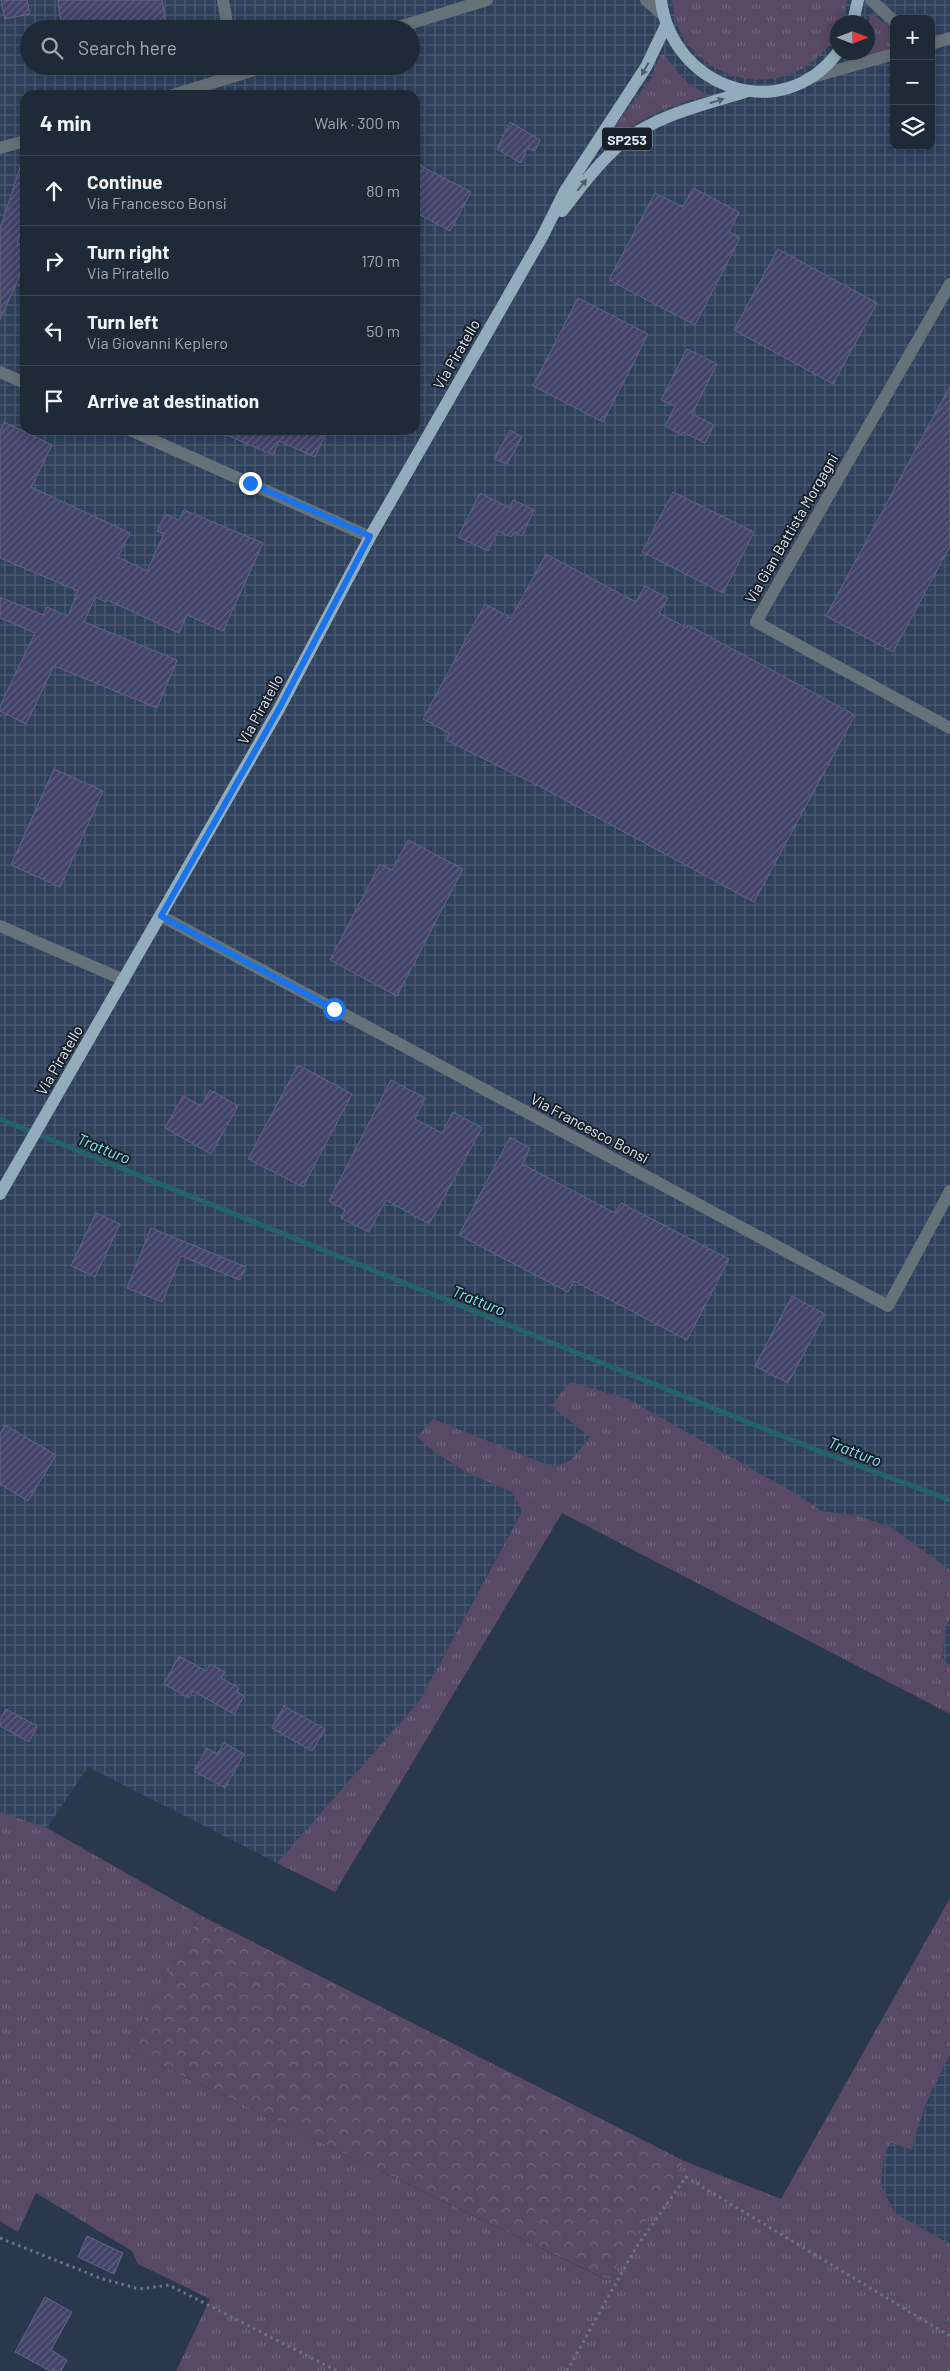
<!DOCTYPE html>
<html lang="en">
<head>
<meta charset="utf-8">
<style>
	body { margin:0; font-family:Barlow,sans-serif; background:#2c3644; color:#f1f3f6 }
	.controls { position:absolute; right:15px; top:15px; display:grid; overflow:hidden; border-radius:10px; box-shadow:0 2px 12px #0003 }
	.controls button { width:45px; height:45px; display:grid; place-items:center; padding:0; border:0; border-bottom:1px solid #3c4653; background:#1f2a39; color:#f1f3f6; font:25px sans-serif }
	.compass { position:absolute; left:830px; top:15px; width:45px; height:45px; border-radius:50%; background:#1f2a39; box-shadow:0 2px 12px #0003; rotate:90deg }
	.stop { position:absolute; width:15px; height:15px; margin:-11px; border:4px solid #1a73e8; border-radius:50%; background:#fff }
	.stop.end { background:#1a73e8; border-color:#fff; box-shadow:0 1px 5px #0008 }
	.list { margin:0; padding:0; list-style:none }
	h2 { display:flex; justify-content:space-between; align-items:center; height:65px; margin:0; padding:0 20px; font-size:21px }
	h2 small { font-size:16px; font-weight:400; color:#a1a7ae }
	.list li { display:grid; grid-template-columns:32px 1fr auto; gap:15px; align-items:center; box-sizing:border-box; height:70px; padding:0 20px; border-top:1px solid #3c4653 }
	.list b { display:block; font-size:19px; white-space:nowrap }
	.list p { margin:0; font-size:16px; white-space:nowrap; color:#a1a7ae }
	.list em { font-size:16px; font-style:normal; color:#a1a7ae }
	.icon { flex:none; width:28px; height:28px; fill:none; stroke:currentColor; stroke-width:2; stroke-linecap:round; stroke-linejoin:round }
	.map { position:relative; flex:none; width:950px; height:2371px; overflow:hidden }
	.search { position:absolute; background:#1f2a39; box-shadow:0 2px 12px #0003; left:20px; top:20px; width:400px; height:55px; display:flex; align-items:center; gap:12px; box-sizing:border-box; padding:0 18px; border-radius:28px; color:#a1a7ae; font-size:19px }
	.panel { position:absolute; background:#1f2a39; box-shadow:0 2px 12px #0003; left:20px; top:90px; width:400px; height:345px; border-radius:15px }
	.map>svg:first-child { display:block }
	.industrial { fill:url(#industrial-grid); fill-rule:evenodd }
	.grass { fill:url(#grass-tufts) }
	.forest { fill:url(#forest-crowns) }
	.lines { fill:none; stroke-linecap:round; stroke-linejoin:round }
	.stream { stroke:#25636b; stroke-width:5 }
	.building { fill:url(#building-hatch); stroke:#64657f }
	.path { stroke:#677486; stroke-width:3; stroke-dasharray:2.5 4; stroke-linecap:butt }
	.minor { stroke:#667279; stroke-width:12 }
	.major { stroke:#93acbb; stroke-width:12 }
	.oneway { fill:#4f5e6a }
	.route { stroke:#1a73e8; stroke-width:6 }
	.labels { text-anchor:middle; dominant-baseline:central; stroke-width:4; stroke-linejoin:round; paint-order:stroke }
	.shield { fill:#181f28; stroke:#a3acb8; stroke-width:1 }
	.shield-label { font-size:14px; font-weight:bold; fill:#dfe8f6 }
	.street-label { font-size:15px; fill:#dfe8f6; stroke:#181f28 }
	.water-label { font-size:16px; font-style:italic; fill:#83e4f2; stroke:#181f28 }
</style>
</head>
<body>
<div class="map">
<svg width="950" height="2371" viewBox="0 0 950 2371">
	<defs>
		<pattern id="industrial-grid" width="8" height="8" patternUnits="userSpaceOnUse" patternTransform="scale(1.25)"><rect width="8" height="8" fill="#2f415b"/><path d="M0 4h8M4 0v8" fill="none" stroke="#4d5c73"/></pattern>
		<pattern id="grass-tufts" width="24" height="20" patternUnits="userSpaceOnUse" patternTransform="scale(1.25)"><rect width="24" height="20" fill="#584a66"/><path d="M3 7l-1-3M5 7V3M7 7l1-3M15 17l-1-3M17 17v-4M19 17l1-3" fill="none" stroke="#70647c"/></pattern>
		<pattern id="forest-crowns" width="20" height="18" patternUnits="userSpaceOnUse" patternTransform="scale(1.25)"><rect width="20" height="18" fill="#584a66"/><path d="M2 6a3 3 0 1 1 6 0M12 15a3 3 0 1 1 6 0" fill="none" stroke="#70647c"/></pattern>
		<pattern id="building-hatch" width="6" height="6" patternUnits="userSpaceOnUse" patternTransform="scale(1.25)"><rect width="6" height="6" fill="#44446b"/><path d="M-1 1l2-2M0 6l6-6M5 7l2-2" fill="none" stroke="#5f5f81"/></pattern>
	</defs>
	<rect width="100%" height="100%" fill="#29384c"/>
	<path class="industrial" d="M0,0H950V1570L891,1527L856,1515L821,1511L798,1495L590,1437L571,1460L553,1467L518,1454L466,1472L512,1492L522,1510L420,1700L277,1863L88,1767L47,1828L0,1812ZM894,19H931V146H894ZM838,22H868V52H838ZM29,29H411V66H29ZM25,95H415V430H25Z
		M950,1618V1667L942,1657L947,1625Z
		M950,2056V2244L895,2213L881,2185L884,2153L891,2143L912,2150L917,2128L939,2074Z"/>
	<path class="grass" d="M672,0H847L842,22H838C838,36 830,45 820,55C769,106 677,73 672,0Z
		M871,13L894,31V51L855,59L856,53L868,52V24Z
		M661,54H663L687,83L710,96C671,102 640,120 608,142L616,125L651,78Z
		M570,1382L628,1399L798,1495L821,1511L856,1515L891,1527L950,1570V1618L947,1625L942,1657L950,1667V1714L562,1513L335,1892L277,1863L420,1700L522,1511L512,1492L466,1472L436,1453L417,1437L433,1419L553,1467L571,1460L590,1437L551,1406Z
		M0,1812L47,1828L200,1915L127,2049L607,2280L684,2161L781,2199L950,1898V2056C933,2085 919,2117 912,2150L891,2143L884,2153L881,2185L895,2213L950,2244V2371H176L210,2299L138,2264L132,2251L36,2193L18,2232L0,2221Z"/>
	<path class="forest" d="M200,1915L684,2161L608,2280L127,2049Z"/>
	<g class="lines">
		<path class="stream" d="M0,1119L824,1453L950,1500"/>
	</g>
	<path class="building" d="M1,0H27L30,14L5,19Z
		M58,0H162L167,29H62Z
		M510,122L540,140L535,151L527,148L521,163L497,149Z
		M22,161L25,162V217L17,243L25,247V264L0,320V229Z
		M415,163L471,192L450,231L415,212Z
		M693,188L739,212L729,232L740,238L695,325L609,280L655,193L683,207Z
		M778,249L877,303L833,384L734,330Z
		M578,298L648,334L603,422L533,386Z
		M687,349L717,364L692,414L714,425L705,443L683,432L682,435L665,426L675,406L661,400Z
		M950,386V546L893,652L826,616Z
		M4,422L52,445L31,487L130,533L118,557L147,571L164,534L157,531L165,514L179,520L184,510L263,543L223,631L187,615L179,633L107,600L106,602L95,597L84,622L177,660L157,708L54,666L26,724L0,711V706L35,633L0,618V597L43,615L47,607L68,616L78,591L0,558V431Z
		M215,430H327L315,457L279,441L273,455Z
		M510,430L522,437L507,464L494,459Z
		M673,492L754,532L723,593L642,552Z
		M480,493L510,508L513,500L534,510L522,536L514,532L511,537L498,531L488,551L458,537Z
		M546,554L636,602L645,586L668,598L659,613L687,628L688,625L855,715L754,902L541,787L446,740L449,733L423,719L485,604L511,618Z
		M54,769L103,791L60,887L11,865Z
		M408,840L463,869L397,996L330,960L380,864L392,870Z
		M298,1065L352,1094L303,1187L248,1159Z
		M391,1080L425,1098L415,1119L442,1133L453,1112L482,1128L429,1224L386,1200L369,1232L341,1218L345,1210L329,1201Z
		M210,1090L238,1106L211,1154L165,1128L183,1096L201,1106Z
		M510,1137L530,1148L522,1164L615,1213L621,1203L729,1259L687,1340L574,1281L568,1292L459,1235Z
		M96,1213L120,1224L95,1277L71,1266Z
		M151,1228L246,1267L240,1280L181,1256L162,1302L127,1288Z
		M792,1296L825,1314L788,1383L755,1366Z
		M5,1425L56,1455L28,1501L0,1484V1434Z
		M179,1656L206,1671L210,1664L225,1672L221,1678L239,1688L237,1692L244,1696L234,1714L193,1691L189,1698L164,1684Z
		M284,1706L325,1729L312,1751L272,1728Z
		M6,1709L37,1726L29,1742L0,1726V1720Z
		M224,1743L244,1754L225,1788L194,1771L207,1748L217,1754Z
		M87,2236L123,2253L114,2274L78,2257Z
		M45,2297L72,2312L51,2350L67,2360L61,2371H50L15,2352Z"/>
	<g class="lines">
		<path class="path" d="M0,2238L100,2278L139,2289L169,2285L337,2371
			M567,2371L635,2249L686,2177L950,2336"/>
		<path class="minor" d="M223,0L228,29
			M646,0L663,15
			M871,0L894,21
			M392,29L487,0
			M931,44L950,38
			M809,78L894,54
			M173,95L267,66
			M0,148L25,141
			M950,284L756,622L950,728
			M0,372L25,383
			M130,430L370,537
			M161,916L888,1306L950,1191
			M0,926L124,980"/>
		<path class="major" d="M661,0C672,88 782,127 838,52
			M853,22L858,0
			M562,211C581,187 599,162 623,142C658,114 707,104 748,91
			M0,1194L280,707L370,537L542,237L565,191L646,67L666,25"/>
	</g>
	<defs><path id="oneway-solid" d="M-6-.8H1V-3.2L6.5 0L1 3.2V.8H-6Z" transform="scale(1.25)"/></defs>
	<g class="oneway">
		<use href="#oneway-solid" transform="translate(645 69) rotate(119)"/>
		<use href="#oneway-solid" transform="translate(717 101) rotate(-17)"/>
		<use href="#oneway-solid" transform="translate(582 185) rotate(-51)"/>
	</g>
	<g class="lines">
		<path class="route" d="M250,483L370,536L280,707L161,916L334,1009"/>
	</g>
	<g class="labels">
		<rect class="shield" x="602" y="127.5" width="50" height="23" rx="4"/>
		<g class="shield-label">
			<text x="627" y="139">SP253</text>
		</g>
		<g class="street-label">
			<text transform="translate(456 354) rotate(-60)">Via Piratello</text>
			<text transform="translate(791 528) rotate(-60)">Via Gian Battista Morgagni</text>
			<text transform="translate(260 709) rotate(-61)">Via Piratello</text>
			<text transform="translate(59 1060) rotate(-60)">Via Piratello</text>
			<text transform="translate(590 1128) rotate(28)">Via Francesco Bonsi</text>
		</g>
		<g class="water-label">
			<text transform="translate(104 1148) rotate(22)">Tratturo</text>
			<text transform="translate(479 1300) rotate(22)">Tratturo</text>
			<text transform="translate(855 1451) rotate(21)">Tratturo</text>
		</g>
	</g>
</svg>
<div class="controls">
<button>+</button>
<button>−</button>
<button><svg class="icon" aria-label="layers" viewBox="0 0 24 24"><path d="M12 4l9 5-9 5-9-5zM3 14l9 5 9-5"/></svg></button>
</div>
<svg class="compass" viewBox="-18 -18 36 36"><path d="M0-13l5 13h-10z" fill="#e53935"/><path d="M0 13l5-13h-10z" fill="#a1a7ae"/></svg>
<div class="stop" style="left:334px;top:1009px"></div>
<div class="stop end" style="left:250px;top:483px"></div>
<div class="search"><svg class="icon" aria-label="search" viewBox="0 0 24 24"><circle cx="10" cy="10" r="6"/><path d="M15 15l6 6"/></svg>Search here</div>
<section class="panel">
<h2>4 min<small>Walk · 300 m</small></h2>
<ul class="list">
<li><svg class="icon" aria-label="ahead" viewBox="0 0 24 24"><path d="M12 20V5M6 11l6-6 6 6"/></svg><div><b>Continue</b><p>Via Francesco Bonsi</p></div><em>80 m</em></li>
<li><svg class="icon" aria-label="right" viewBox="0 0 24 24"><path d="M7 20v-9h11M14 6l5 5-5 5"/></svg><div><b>Turn right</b><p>Via Piratello</p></div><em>170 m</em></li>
<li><svg class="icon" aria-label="left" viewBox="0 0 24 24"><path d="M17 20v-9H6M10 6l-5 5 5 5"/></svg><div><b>Turn left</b><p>Via Giovanni Keplero</p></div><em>50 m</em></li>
<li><svg class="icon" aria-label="arrive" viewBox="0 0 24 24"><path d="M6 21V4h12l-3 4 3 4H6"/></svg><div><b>Arrive at destination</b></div></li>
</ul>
</section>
</div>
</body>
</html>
